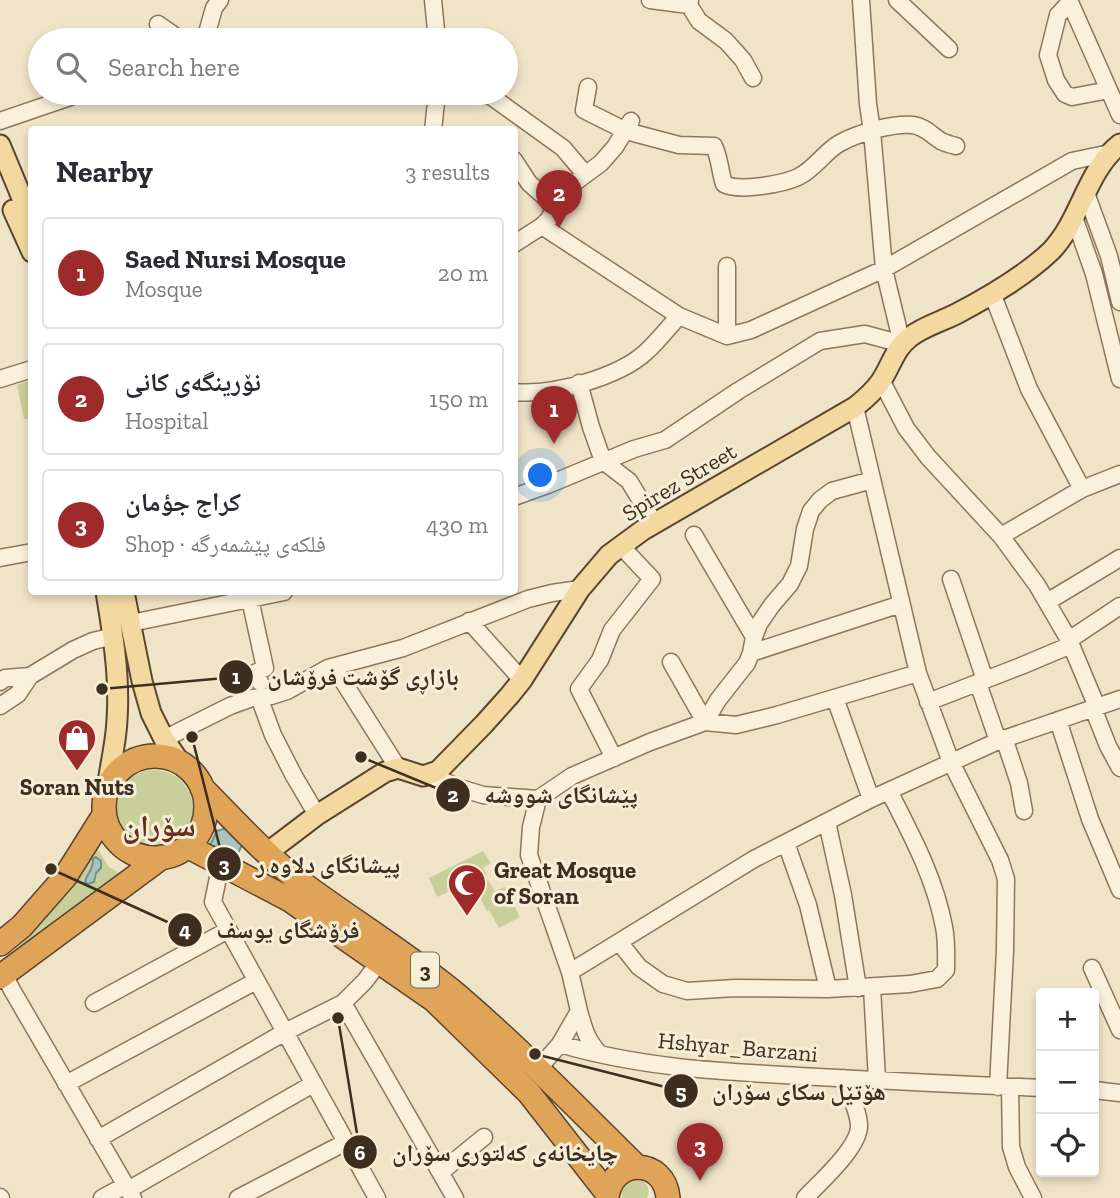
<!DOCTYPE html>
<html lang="en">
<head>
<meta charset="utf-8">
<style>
	body { margin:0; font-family:"Zilla Slab","Noto Naskh Arabic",serif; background:#f7f7f7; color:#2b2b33 }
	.controls { position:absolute; right:21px; bottom:21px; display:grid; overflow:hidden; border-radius:7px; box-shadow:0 4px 10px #0003 }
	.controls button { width:63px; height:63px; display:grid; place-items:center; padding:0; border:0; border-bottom:2px solid #e1e1e2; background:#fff; color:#2b2b33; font:35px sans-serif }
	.you { position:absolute; left:541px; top:476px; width:24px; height:24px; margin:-18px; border:5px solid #fff; border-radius:50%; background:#1a73e8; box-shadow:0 0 0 10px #1a73e833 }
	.badge { display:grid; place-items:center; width:46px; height:46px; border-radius:50%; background:#9e2a2b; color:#fff; font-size:23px; font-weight:700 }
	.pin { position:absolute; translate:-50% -58px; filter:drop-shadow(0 2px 4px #0008) }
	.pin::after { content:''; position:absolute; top:37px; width:24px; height:21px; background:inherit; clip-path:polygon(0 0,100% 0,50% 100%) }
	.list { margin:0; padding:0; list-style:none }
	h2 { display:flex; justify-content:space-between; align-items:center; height:91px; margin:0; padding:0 28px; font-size:30px }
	h2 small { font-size:23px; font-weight:400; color:#7c7c81 }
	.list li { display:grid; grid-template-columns:46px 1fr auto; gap:21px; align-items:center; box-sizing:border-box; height:112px; margin:0 14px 14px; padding:0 14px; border:2px solid #e1e1e2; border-radius:7px }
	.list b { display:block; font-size:26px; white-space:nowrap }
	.list p { margin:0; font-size:23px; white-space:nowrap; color:#7c7c81 }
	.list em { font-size:23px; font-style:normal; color:#7c7c81 }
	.icon { flex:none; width:38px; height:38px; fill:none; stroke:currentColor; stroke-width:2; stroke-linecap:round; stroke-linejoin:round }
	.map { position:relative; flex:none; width:1120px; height:1198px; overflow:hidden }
	.search { position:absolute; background:#fff; box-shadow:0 4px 10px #0003; left:28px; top:28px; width:490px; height:77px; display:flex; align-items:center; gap:18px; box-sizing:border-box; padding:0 24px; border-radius:38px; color:#7c7c81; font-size:26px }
	.panel { position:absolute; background:#fff; box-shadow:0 4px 10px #0003; left:28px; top:126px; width:490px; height:469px; border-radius:7px }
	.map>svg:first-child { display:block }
	.green { fill:#c9cf9b }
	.water { fill:#a9c4bc; stroke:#6f938a; stroke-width:2 }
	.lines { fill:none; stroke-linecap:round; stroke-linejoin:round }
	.minor-casing { stroke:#8d765c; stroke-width:19 }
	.major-casing { stroke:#5b4430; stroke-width:23 }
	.highway-casing { stroke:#5b4430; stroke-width:26 }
	.minor { stroke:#faf1dc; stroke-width:16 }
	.major { stroke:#f3d9a0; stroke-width:19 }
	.highway { stroke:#e0a458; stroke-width:23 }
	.labels { text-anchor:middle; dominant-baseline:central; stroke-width:6; stroke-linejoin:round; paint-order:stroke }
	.shield { fill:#f7eed8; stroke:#756857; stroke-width:2 }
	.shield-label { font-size:21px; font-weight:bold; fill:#3d2e20 }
	.street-label { font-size:23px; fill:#3d2e20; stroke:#f7eed8 }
	.poi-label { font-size:23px; font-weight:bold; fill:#3d2e20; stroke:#f7eed8 }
	.district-label { font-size:30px; font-weight:bold; fill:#6b2e1e; stroke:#f7eed8 }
	.leader { fill:none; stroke:#3d2e20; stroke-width:2.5 }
	.callout-dot { fill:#3d2e20; stroke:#f7eed8; stroke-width:2.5 }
	.mark-label { font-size:21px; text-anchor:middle; font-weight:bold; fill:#fff }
	.callout-label { font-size:24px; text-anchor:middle; font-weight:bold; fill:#3d2e20; stroke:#f7eed8; stroke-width:6; stroke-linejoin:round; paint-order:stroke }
</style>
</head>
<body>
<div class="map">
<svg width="1120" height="1198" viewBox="0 0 1120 1198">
	<rect width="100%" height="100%" fill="#f0e4c8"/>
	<path class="green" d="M31,380V418L24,419L17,385Z
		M115 809a39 39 0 1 1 78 0a39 39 0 1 1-78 0Z
		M96,847L109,867L123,875L0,969V961L17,948L72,889Z
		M483,851L491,863L483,868L487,875L437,897L429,878Z
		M487,879L495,891L505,887L520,917L499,928L489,910L487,911L473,885Z
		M638,1178C647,1182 651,1189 647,1198H622L621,1187L624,1182Z"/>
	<path class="water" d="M226,828L242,845L237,855L231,856L222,849L210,845L217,831Z
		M96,857L101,861V868L96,873L94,882L88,884L85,882C86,874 93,872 93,859Z"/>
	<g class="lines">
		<g class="minor-casing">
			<path id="minor" d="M433,0L437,40
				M650,0L689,5
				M690,0L689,5L699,21L726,41L743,60L753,78
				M897,0L949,49
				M1069,0L1120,115
				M1070,2L1058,15L1048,55L1056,80L1065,94L1072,97L1109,90
				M158,24L181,40
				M205,40L214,8L220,0
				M329,40L355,38L361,40
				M588,87L584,110L626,131L679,145L714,146C720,159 720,172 724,184C739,192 783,184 798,177C815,169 825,151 840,143C858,133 893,123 913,125C926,127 931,135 941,141C945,143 952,145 956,146
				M481,93L492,97L563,148L585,174
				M0,121L82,93
				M433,130L437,93
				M514,160L529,183L554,205
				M1086,193L1109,256L1120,302
				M1074,217L1094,274L1120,379
				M542,226L679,316L727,336L751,330L884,269L1072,161L1110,153
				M514,244L542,226L549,219L562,192L601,163L615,147L631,121
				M727,266V336
				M992,293L1029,389L1082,489
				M0,379L32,369
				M881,380L906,428L928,457L1001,536L1037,585L1069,640L1097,707
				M579,383L591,427L603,461L629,481L655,524
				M514,392C552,396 619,377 646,352C658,341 668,328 679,316
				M855,407L918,673L951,762L1000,860L1006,879L1005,950L998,1087
				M514,497L550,484L634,449L665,440L738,391L820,341L865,334L902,344L884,269L872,131L868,104L861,0
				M694,535L754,637
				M1001,536L1082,489L1120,474
				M0,558L32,552
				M951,579L985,680
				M250,599L265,668L255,673L260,682
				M1047,602L1120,558
				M469,621L522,680
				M131,623L284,592
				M1069,640L1120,606
				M751,653L901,604
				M671,662L705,722L718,700L747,663L751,653L754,637L759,624L772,605L790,584L799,566L805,529L811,511L820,500L832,491L872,480
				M334,667L398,768
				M0,682L5,678L30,676
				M978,683L998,741
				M259,697L273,735L294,776L317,815
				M835,698L871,799
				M928,702L1021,666L1071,645
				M0,706L18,694L30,676L73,650L93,641L114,636
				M1093,708L1108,746L1120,768
				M1058,720L1090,819L1120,890
				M1004,738L1019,783L1024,811
				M164,739L230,706L252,698L271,696L287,691L328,668L403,648L528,599L552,593L580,589
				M614,758L579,689L600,660L612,630L652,579L621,546
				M429,775L460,788L483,795L538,799L572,776L650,742L705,722L736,725L777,715L918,673
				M827,822L843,895L858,988
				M786,843L808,905L828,989
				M221,863L213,902L377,1198
				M619,942L639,967L663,984L687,991L735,988L828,989L910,984L937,979L946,970C946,956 947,941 944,927C935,878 911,834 889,791
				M1092,968L1120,1030
				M570,972L754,859L871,799L998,741L1120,699
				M4,974L12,990L133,1198
				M872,987L877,1080
				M94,1003L228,930
				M343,1003L365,981L380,961
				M579,1011C584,1029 587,1041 600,1054
				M560,1044C644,1069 731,1072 818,1077C892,1081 967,1085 1041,1088
				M538,1069L560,1044L579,1011L570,972L529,855L531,827L538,799
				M66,1084L256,981
				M1010,1087L1011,1147L1017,1167L1033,1198
				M1094,1090L1120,1093
				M98,1139L285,1032L343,1003L455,1198
				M441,1172L484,1137
				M128,1190L313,1084
				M0,1197L1,1198
				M102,1198L126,1185
				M238,1198L346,1142
				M805,1198C820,1182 860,1147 859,1125C858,1109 849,1093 843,1078"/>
		</g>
		<g class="major-casing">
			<path id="major" d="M0,145L32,222
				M13,210L32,252
				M106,592C113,634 120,676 117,720C116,743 110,766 107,789
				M124,592L142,681L151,713L164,739L181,764
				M267,853L317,815L385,772L398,768L423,776L438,771L484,724L510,695L522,680L580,589L609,555L643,530L855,407C864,400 874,391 881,381C891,366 895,348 910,337C924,326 943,321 958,313C990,296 1025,276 1051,251C1081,220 1086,171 1120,144"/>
		</g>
		<g class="highway-casing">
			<path id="highway" d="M104 807a51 51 0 1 1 102 0a51 51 0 1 1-102 0Z
				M202,788C234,820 265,855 302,883C353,921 408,954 457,995C520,1049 578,1109 637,1167
				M187,846L290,900L434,1000L529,1093L607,1193
				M0,944L22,926L65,877L104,815
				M0,977L162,857
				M607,1198C611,1157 665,1157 668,1198"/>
		</g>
		<use href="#minor" class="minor"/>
		<use href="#major" class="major"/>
		<use href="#highway" class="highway"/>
	</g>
	<defs>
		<g id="shop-pin" transform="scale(2.0125)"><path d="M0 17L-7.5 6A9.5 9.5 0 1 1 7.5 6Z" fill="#9e2a2b" stroke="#f7eed8"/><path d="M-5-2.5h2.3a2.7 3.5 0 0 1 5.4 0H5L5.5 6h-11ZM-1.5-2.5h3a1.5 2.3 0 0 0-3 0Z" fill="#fff"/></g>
		<g id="mosque-pin" transform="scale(2.0125)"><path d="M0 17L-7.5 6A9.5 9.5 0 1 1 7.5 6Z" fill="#9e2a2b" stroke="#f7eed8"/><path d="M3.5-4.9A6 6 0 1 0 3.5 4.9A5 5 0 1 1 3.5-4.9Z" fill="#fff"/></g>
	</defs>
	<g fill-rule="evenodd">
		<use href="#shop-pin" x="77" y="738"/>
		<use href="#mosque-pin" x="467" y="883"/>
	</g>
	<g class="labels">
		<rect class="shield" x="411" y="952.5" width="28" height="35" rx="5"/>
		<g class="shield-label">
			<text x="425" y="970">3</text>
		</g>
		<g class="street-label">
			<text transform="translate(679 482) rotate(-31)">Spirez Street</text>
			<text transform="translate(738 1047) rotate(5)">Hshyar_Barzani</text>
		</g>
		<g class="poi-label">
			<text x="77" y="787">Soran Nuts</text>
			<text x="494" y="870" text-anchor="start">Great Mosque<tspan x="494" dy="26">of Soran</tspan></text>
		</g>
		<g class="district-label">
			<text x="159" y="826">سۆران</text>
		</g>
	</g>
	<path class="leader" d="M102 689L236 677M361 757L453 795M192 737L224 864M51 869L185 930M535 1054L681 1091M338 1018L360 1152"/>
	<g class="callout-dot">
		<circle cx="102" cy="689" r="7"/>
		<circle cx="361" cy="757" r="7"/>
		<circle cx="192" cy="737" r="7"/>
		<circle cx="51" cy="869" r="7"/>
		<circle cx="535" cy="1054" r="7"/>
		<circle cx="338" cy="1018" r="7"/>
		<circle cx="236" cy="677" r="18"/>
		<circle cx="453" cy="795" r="18"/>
		<circle cx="224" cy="864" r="18"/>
		<circle cx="185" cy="930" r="18"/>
		<circle cx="681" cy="1091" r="18"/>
		<circle cx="360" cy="1152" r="18"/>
	</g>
	<g class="mark-label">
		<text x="236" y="684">1</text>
		<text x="453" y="802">2</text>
		<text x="224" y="872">3</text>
		<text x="185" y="937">4</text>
		<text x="681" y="1099">5</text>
		<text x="360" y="1160">6</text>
	</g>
	<g class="callout-label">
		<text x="363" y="685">بازاڕی گۆشت فرۆشان</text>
		<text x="561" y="803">پێشانگای شووشە</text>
		<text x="328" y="873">پیشانگای دلاوه ر</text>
		<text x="288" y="938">فرۆشگای یوسف</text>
		<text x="799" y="1100">هۆتێل سکای سۆران</text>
		<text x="505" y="1161">چایخانەی کەلتوری سۆران</text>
	</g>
</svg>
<div class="controls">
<button>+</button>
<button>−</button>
<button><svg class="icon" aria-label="locate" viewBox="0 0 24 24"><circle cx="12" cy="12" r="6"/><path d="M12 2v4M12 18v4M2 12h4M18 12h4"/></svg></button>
</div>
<div class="you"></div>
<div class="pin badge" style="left:554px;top:444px">1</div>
<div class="pin badge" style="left:559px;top:228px">2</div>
<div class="pin badge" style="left:700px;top:1181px">3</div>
<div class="search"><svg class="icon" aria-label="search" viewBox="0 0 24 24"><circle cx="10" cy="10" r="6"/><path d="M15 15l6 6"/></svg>Search here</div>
<section class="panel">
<h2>Nearby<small>3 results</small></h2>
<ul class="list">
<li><span class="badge">1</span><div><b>Saed Nursi Mosque</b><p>Mosque</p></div><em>20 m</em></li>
<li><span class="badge">2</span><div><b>نۆرینگەی کانی</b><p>Hospital</p></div><em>150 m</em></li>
<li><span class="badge">3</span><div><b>كراج جؤمان</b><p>Shop · فلکەی پێشمەرگە</p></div><em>430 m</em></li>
</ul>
</section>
</div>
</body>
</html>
